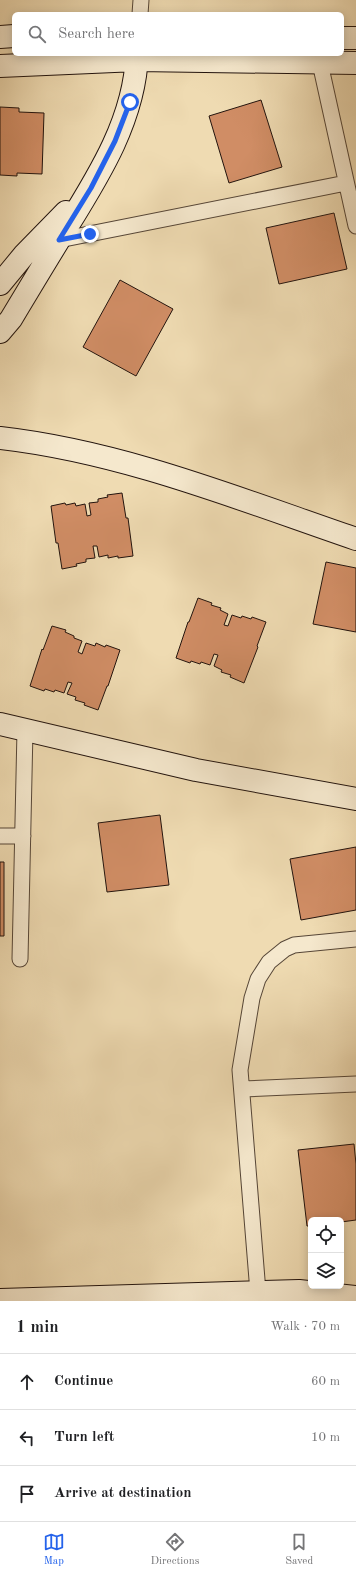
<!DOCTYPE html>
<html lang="en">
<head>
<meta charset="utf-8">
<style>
	body { margin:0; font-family:"Old Standard TT",serif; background:#f2f2f2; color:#202124 }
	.controls { position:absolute; right:12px; bottom:12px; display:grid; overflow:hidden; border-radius:6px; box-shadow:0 2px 10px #0003 }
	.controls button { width:36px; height:36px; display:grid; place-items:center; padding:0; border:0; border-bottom:1px solid #e0e0e0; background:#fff; color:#202124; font:20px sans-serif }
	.stop { position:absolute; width:12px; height:12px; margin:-9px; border:3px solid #2563eb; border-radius:50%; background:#fff }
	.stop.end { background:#2563eb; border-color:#fff; box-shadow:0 1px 4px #0008 }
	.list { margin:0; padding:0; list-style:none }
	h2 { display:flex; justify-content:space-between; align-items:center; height:52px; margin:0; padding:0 16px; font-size:17px }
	h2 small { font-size:13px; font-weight:400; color:#757577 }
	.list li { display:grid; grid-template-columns:26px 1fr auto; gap:12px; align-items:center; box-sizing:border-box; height:56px; padding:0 16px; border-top:1px solid #e0e0e0 }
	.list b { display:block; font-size:15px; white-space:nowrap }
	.list em { font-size:13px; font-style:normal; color:#757577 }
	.icon { flex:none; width:22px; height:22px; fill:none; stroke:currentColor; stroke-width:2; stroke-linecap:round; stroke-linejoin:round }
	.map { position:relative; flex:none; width:356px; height:1301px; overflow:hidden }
	.search { position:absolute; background:#fff; box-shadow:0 2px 10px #0003; left:12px; right:12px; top:12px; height:44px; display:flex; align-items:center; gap:10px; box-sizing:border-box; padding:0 14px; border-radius:6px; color:#757577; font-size:15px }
	.sheet { height:220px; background:#fff }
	nav { display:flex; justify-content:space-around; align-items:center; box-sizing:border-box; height:56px; border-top:1px solid #e0e0e0; background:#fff; font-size:11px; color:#757577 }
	nav a { display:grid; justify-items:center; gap:2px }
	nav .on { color:#2563eb }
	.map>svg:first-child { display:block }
	.building { fill:#d08d65; stroke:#23140e }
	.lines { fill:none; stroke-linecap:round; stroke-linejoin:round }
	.street-casing { stroke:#564637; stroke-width:17 }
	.secondary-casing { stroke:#23140e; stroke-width:24 }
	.street { stroke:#f5e8cd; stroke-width:15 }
	.secondary { stroke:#f5e8cd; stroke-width:22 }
	.route { stroke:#2563eb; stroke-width:5 }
</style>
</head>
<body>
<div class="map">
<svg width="356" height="1301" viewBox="0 0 356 1301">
	<rect width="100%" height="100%" fill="#efdbb2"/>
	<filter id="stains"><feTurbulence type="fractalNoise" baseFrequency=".005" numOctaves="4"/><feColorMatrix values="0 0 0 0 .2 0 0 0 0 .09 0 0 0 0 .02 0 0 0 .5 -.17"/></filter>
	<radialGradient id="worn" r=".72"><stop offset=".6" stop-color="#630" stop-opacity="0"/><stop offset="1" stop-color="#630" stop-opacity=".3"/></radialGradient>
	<path class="building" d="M261,100L282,167L229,183L209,116Z
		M0,107L19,108V112L44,113L42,174L17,173V176L0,175Z
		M334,213L347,269L279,284L266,228Z
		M120,280L173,309L136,376L83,347Z
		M122,493L126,518H128L133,556L118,558V556L108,558V555L99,557L97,546H93L95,558L86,559V562L76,564L77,566L62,569L58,543H56L51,506L65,503L66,505L75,503L76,506L85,504L87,516L91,515L89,503L98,502V499L108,497L107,495Z
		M326,562L356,568V632L313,624Z
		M198,598L212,603L211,605L221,608L220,610L228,614L224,625L228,626L232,615L241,618L242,616L251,619L252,617L266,622L257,646L258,647L244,683L230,677L231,675L221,672L222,670L214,666L218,655L214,654L210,665L201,662L200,664L191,661L190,663L176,658L188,622H189Z
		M52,626L66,630L65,632L74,636V638L82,641L78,652L82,654L86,643L95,646L96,643L105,647L106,645L120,650L108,686H107L98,710L84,705L85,703L75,700L76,697L67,694L72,683L68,682L64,693L55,690L54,692L45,689L44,691L30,686L42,649L43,650Z
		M160,815L169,885L107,892L98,823Z
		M356,847V910L301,920L290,859Z
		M0,862H4V936H0Z
		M354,1144L356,1164V1220L341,1222V1220H311V1226H307L298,1150Z"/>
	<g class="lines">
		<g class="street-casing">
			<path id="street" d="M140,14L141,0
				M320,63L356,226
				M59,240L346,183
				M0,836H23
				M20,959L25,730
				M242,1089L356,1084
				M258,1292L240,1070L252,998L258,979L269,962L285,949L294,945L356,939"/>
		</g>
		<g class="secondary-casing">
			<path id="secondary" d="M0,37L14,36
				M342,38H356
				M0,66L137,60L356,63
				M0,284L24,255L66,212
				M0,332L11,319C29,289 47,259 65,230C98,177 135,119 137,54
				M0,438C123,452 239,499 356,539
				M0,724L196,770L356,799
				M0,1300L299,1291L356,1297"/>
		</g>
		<use href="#street" class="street"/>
		<use href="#secondary" class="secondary"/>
	</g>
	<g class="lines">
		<path class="route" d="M90,234L59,240L91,188L115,141L130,102"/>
	</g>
	<rect width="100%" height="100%" filter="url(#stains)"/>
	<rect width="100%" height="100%" fill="url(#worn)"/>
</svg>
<div class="controls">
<button><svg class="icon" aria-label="locate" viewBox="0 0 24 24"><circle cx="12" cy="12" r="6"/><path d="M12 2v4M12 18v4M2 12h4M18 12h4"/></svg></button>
<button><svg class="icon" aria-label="layers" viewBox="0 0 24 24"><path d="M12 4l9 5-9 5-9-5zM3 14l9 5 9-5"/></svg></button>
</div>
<div class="stop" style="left:130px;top:102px"></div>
<div class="stop end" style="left:90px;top:234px"></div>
<div class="search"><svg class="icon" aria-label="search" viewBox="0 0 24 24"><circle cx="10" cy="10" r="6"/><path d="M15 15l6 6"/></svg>Search here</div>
</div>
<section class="sheet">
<h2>1 min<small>Walk · 70 m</small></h2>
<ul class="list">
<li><svg class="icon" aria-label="ahead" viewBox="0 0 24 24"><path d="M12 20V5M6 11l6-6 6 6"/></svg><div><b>Continue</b></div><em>60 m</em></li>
<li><svg class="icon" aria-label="left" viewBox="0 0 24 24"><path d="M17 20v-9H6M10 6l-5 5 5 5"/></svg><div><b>Turn left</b></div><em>10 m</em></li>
<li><svg class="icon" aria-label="arrive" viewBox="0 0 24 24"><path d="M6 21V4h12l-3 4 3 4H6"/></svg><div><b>Arrive at destination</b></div></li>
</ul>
</section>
<nav>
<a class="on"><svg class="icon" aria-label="map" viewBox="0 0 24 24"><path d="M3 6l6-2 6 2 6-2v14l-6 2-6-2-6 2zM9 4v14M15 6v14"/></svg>Map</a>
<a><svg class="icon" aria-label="directions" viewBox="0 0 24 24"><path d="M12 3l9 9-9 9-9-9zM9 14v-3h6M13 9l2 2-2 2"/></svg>Directions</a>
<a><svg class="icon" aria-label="saved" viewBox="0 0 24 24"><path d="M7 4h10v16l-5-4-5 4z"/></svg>Saved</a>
</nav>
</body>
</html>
